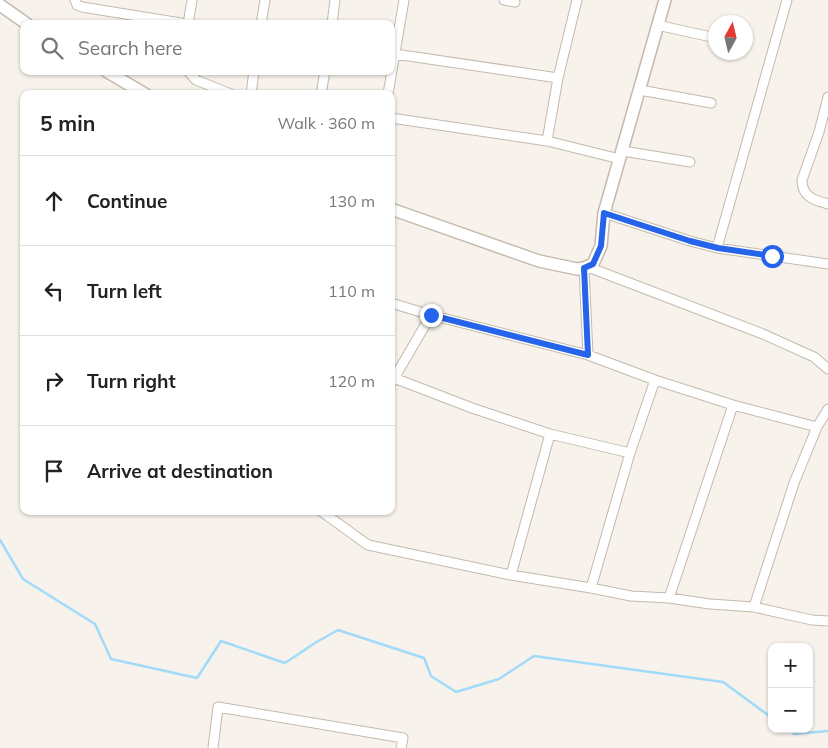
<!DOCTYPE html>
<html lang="en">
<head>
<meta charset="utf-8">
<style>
	body { margin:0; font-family:Mulish,sans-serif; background:#f2f2f2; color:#222 }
	.controls { position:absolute; right:15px; bottom:15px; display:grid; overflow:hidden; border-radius:10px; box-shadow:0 1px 4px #0004 }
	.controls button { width:45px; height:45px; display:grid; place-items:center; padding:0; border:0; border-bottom:1px solid #e0e0e0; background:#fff; color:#222; font:25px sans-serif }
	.compass { position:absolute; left:708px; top:15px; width:45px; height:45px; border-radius:50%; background:#fff; box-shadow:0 1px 4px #0004; rotate:8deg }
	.stop { position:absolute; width:15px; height:15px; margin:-11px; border:4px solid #2563eb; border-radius:50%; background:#fff }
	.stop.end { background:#2563eb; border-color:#fff; box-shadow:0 1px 5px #0008 }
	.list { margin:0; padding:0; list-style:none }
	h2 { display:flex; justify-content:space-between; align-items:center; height:65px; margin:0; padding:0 20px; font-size:21px }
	h2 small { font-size:16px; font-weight:400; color:#767676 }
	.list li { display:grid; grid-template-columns:32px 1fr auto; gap:15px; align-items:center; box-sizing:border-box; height:90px; padding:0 20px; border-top:1px solid #e0e0e0 }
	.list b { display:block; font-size:19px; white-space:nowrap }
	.list em { font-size:16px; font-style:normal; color:#767676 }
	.icon { flex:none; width:28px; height:28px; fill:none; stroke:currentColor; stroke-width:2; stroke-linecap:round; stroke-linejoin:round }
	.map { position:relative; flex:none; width:828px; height:748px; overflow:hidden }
	.search { position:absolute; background:#fff; box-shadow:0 1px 4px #0004; left:20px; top:20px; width:375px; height:55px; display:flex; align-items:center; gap:12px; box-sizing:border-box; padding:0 18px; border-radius:10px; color:#767676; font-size:19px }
	.panel { position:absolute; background:#fff; box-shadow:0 1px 4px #0004; left:20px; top:90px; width:375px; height:425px; border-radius:10px }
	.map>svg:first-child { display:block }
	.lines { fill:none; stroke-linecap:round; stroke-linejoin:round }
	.stream { stroke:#a1dbf9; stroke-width:2.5 }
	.minor-casing { stroke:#c4baab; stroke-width:11 }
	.tertiary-casing { stroke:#c4baab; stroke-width:14 }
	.minor { stroke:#fff; stroke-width:9 }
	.tertiary { stroke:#fff; stroke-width:11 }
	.route { stroke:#2563eb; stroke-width:6 }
</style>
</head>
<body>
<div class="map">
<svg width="828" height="748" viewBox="0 0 828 748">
	<rect width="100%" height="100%" fill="#f7f2eb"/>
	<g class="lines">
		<path class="stream" d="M0,540L23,579L95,624L111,659L197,678L221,641L285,663L315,643L338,630L424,658L431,676L456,692L499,679L534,656L723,682L772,718
			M787,729L794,734L828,731"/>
		<g class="minor-casing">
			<path id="minor" d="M75,0L77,5L82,7L187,24
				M504,0L515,2
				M188,24L192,0
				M261,24L265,0
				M332,24L335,0
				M657,25L716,38
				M395,54L558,78
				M188,71L196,80L231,94
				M640,90L711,103
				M251,94L254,71
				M321,94L325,71
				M388,94L404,0
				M828,97L819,132L802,180C802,197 814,200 828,204
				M391,118L547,141L620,159
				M547,141L558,78L577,0
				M623,151L690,162
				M604,213L690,241L717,248L828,264
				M717,248L787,0
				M588,267L763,334L814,357L828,369
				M584,268L588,355
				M391,303L431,315L588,355L655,380L733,405L817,427L828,409
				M394,378L472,408L550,434L630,453L655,380
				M392,382L431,315
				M733,405L669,598L710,604L754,607
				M817,427L794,483L754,607L812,620L828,621
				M630,453L591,588L631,596L669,598
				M321,511L368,545L511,575L591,588
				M511,575L550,434
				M213,748L218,707L403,738L401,748"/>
		</g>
		<g class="tertiary-casing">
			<path id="tertiary" d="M0,5L27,24
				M106,71L145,94
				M391,209L539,261L577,269L584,268L593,264L601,246L604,213L665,0"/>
		</g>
		<use href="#minor" class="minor"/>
		<use href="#tertiary" class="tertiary"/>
	</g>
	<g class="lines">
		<path class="route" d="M431,315L588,355L584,268L593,264L601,246L604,213L690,241L718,248L772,256"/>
	</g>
</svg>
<div class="controls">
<button>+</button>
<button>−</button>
</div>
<svg class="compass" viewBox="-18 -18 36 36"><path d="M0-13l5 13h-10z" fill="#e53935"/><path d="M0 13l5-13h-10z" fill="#767676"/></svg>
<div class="stop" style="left:772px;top:256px"></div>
<div class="stop end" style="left:431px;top:315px"></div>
<div class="search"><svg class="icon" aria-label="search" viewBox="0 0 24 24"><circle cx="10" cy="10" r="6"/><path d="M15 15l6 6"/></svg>Search here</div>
<section class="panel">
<h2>5 min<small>Walk · 360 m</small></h2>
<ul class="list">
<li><svg class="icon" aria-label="ahead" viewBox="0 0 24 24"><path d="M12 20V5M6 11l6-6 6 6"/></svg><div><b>Continue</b></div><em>130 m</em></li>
<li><svg class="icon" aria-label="left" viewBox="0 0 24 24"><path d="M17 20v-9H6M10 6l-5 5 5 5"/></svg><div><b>Turn left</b></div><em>110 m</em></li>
<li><svg class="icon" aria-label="right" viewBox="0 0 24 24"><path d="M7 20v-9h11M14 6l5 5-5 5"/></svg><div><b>Turn right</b></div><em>120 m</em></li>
<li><svg class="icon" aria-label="arrive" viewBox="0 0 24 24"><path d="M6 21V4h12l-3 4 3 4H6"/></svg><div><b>Arrive at destination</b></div></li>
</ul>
</section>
</div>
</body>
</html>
